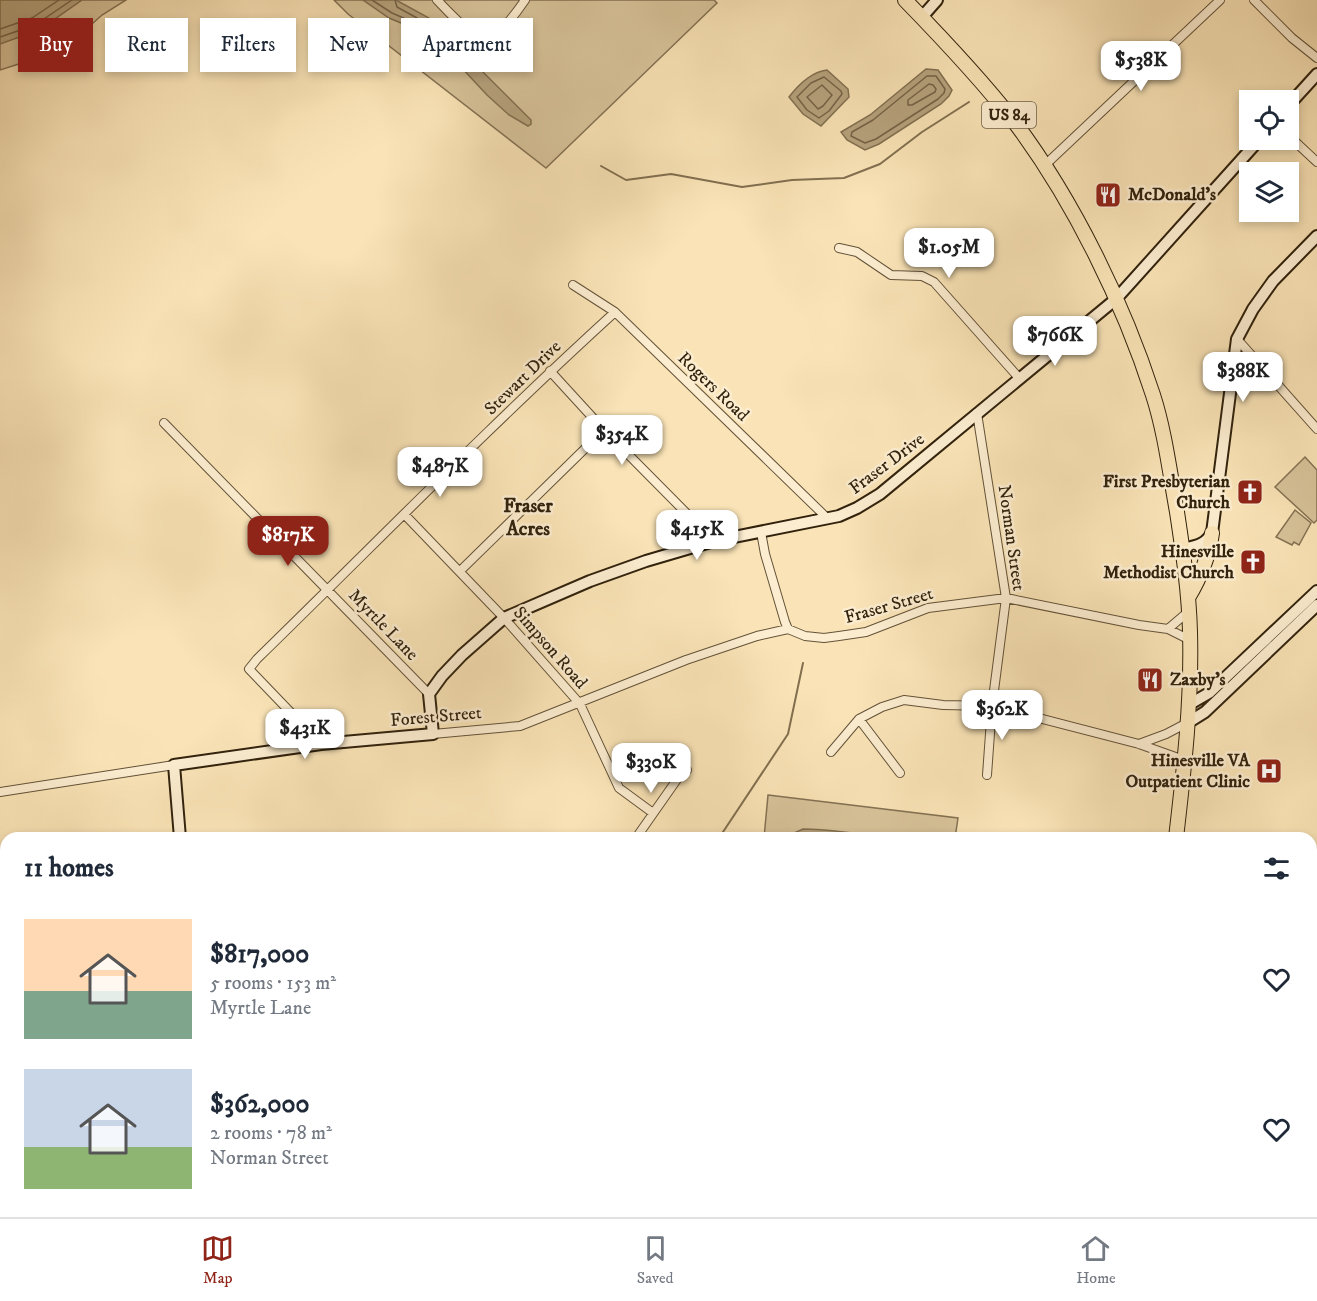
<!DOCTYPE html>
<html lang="en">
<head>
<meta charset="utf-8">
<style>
	:root { --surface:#fff; --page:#f6f6f7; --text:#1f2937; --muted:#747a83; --line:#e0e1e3; --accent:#8f2418 }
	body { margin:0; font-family:"IM FELL DW Pica",serif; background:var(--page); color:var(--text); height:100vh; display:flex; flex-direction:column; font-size:22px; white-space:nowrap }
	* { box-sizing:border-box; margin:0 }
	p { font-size:20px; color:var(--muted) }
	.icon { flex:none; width:33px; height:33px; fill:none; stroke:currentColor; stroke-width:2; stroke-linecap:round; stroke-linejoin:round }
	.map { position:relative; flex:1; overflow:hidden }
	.drawer { position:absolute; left:0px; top:832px; width:1317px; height:386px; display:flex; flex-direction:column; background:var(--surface); border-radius:18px 18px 0 0; box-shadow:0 3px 9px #0003 }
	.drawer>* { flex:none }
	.top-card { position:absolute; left:18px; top:18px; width:600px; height:54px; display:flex; gap:12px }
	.fabs { position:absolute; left:1239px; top:90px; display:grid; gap:12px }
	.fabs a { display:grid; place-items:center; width:60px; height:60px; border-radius:0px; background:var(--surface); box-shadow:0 3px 9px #0003; font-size:30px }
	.price { position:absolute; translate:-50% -51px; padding:0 14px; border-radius:12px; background:#fff; color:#222; font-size:20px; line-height:39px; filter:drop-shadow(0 2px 3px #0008) }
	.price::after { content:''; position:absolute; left:50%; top:36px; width:18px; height:14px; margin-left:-9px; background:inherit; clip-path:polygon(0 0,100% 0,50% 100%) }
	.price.on { background:var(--accent); color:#fff }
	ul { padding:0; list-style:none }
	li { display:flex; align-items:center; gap:18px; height:150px; padding:0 24px }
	li span { display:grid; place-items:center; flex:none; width:168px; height:120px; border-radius:0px; color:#555 }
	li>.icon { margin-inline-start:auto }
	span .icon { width:72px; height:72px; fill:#fffc; stroke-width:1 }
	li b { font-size:26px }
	h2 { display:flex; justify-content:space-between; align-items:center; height:72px; padding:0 24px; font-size:26px }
	.pill { padding:0 21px; border-radius:0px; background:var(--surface); box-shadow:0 3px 9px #0003; font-size:21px; line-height:54px }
	.pill.on { background:var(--accent); color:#fff }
	.menu { display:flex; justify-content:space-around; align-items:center; height:84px; border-top:2px solid var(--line); background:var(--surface); font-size:16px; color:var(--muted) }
	.menu a { display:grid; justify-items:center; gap:3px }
	.menu .on { color:var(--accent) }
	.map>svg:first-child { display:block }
	.green { fill:#d8c39a; stroke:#847254; stroke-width:1.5 }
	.water { fill:#b6a27d; stroke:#816f50; stroke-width:1.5 }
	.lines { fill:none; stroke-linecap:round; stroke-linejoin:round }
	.shore { stroke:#746245; stroke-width:1.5 }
	.stream { stroke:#816f50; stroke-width:2 }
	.street-casing { stroke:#635238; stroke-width:10 }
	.secondary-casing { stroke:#31220d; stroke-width:14 }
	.highway-casing { stroke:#31220d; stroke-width:16 }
	.street { stroke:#fcedd0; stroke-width:8 }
	.secondary { stroke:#fcedd0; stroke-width:10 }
	.highway { stroke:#fae4b7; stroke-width:14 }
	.labels { text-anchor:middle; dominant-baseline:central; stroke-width:5; stroke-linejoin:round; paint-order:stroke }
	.shield { fill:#fcedd0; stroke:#6e5f48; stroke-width:1.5 }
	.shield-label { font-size:16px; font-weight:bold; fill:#31220d }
	.poi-label { font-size:18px; font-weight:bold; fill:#31220d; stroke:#fcedd0; text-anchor:end }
	.street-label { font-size:18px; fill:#31220d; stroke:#fcedd0 }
	.neighbourhood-label { font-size:20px; font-weight:bold; fill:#31220d; stroke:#fcedd0 }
</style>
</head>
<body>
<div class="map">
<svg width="1317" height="1217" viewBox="0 0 1317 1217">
	<rect width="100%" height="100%" fill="#fae4b7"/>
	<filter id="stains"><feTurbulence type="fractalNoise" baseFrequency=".00333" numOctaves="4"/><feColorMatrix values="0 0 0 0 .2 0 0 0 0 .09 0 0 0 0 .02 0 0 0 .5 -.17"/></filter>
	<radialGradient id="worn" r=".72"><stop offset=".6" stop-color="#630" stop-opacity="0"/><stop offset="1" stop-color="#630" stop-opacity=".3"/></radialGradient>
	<path class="green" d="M0,0h126l-24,15 -20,18 -25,14 -29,14 -28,9z
		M334,0h380l3,3 -171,165 -198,-154z
		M1305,457l12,13v50l-3,3 -39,-36z
		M1295,510l16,13 -12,22 -5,-3 -2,3 -16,-8z
		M768,795l190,23 -3,20h-191z
		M732,1212h387v5h-388z"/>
	<path class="water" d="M0,0h82l-43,30 -39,14z
		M363,0h33l33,18 102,102v4l-3,2 -19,-11 -22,-20 -55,-59 -43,-18z
		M926,69l12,1 14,20 -3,6 -8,8 -62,40 -14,6 -18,-10 -6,-8 29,-17z
		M827,70l21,19 1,8 -28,29 -18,-12 -14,-17c10,-13 22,-25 38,-27z
		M803,829c20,0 38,3 57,5 13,1 22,0 33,4h-110z"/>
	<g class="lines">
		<path class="shore" d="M372,0l20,13 23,10 3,-1 -1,-4 -20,-11 -2,-7
			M0,29l32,-11 27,-18
			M0,37l35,-12 37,-25
			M927,76h9l9,13 -1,4 -6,6 -62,40 -11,4 -14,-7 1,-4 21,-12z
			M824,77l17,14 1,3 -13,17 -10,7 -12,-8 -10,-13 14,-14z
			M929,84l4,1 3,4 -1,3 -23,13h-4v-5z
			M822,85l10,10 -9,11 -5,3 -11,-12z"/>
		<path class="stream" d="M601,166l25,14 45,-6 71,13 50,-7 52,-2 36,-14 42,-32 47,-30
			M719,838l69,-104 15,-71
			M460,1217l3,-5"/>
		<defs>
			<path id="street" d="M437,0c9,9 36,39 48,40 11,1 34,-31 40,-40
				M1254,0l38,38 25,20
				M1288,135l29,27
				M1044,166l176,-166
				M839,248l18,4 34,23 31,1 12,6 85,96
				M573,285l42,27 212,206
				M1237,339l80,90
				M550,371l54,59 110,111
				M977,413l29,185 -14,108 -5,69
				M164,423l265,271
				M404,514l100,104 76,86 39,84 34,25
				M761,532l4,22 20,68 3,7 17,7 19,2 15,-2 27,-4 62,-24 78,-10 133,27 29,4 22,11
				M460,571l144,-141
				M1168,629l21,-18
				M859,719l41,54
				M433,734l87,-8 166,-66 71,-24 31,-7
				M321,744l-72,-75 8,-10c119,-116 235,-235 358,-347
				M1139,744l27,-10 23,-12
				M831,752l28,-33 23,-12 22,-7 39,5 49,1 147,38 45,16
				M0,792l174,-27
				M464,838h12
				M636,838l42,-60 9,-8
				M0,1000h6
				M1311,1011l6,6
				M0,1161l6,-1
				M1313,1189l4,-15
				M687,1212l1,5
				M1278,1214v3
				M477,1217l3,-5"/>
			<path id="secondary" d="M922,17l15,-17
				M1288,106l29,-32
				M1183,549c13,-3 22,-4 29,-16l25,-194 16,-30 20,-28 44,-45
				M1190,704l19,-11 108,-102
				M1189,722l16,-10 112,-107
				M180,838l-6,-73 147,-21 112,-10 -4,-40 13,-18 20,-21 42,-37 86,-37 56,-20 68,-20 125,-25 18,-8 23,-14 236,-195 143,-159
				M511,1212l9,5"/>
			<path id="highway" d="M905,0c39,40 77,80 111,124 58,78 107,178 137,271 12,37 17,79 24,117 6,40 12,80 13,120 2,69 -6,137 -14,206
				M1188,598c12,-20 21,-41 24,-65
				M1133,1217l1,-5"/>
		</defs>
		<use href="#street" class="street-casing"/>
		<use href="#secondary" class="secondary-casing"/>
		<use href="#highway" class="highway-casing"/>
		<use href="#street" class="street"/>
		<use href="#secondary" class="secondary"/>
		<use href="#highway" class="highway"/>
	</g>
	<defs>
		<symbol id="restaurant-square" viewBox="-11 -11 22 22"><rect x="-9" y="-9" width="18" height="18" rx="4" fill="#8f2418" stroke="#fcedd0"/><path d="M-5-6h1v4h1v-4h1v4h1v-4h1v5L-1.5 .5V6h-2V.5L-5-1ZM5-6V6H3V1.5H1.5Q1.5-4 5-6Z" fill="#fff"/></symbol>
		<symbol id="church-square" viewBox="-11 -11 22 22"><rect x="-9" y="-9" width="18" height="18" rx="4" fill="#8f2418" stroke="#fcedd0"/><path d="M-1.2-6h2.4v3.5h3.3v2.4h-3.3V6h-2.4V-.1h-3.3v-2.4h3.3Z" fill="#fff"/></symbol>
		<symbol id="hospital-square" viewBox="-11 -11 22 22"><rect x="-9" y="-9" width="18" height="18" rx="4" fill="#8f2418" stroke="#fcedd0"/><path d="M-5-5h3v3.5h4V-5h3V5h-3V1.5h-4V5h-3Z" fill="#fff"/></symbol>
	</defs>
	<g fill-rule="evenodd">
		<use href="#restaurant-square" x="1093" y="180" width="30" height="30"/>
		<use href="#church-square" x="1235" y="477" width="30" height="30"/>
		<use href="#church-square" x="1238" y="547" width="30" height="30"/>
		<use href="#restaurant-square" x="1135" y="665" width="30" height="30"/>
		<use href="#hospital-square" x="1254" y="756" width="30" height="30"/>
	</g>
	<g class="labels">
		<rect class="shield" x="982" y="102" width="54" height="26" rx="4.5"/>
		<g class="shield-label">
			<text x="1009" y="115">US 84</text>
		</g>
		<g class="poi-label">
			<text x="1128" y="195" text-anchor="start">McDonald's</text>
			<text x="1230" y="482">First Presbyterian<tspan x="1230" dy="21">Church</tspan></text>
			<text x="1234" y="552">Hinesville<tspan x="1234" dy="21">Methodist Church</tspan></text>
			<text x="1170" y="680" text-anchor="start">Zaxby's</text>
			<text x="1250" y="761">Hinesville VA<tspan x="1250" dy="21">Outpatient Clinic</tspan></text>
		</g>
		<g class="street-label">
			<text transform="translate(523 378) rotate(-44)">Stewart Drive</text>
			<text transform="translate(713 387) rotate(44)">Rogers Road</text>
			<text transform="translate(887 464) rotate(-37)">Fraser Drive</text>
			<text transform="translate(1011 538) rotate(82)">Norman Street</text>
			<text transform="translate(889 606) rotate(-16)">Fraser Street</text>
			<text transform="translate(383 625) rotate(46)">Myrtle Lane</text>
			<text transform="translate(550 648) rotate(49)">Simpson Road</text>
			<text transform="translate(436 717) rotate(-5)">Forest Street</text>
		</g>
		<g class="neighbourhood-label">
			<text x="528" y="506">Fraser<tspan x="528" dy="23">Acres</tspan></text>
		</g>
	</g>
	<rect width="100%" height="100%" filter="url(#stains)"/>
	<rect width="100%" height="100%" fill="url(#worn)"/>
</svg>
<div class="fabs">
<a><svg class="icon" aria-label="locate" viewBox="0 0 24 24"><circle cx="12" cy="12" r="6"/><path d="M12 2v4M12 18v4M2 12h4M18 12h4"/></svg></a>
<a><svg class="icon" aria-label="layers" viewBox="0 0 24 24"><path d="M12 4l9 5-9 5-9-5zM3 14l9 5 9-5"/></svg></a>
</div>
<b class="price" style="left:1141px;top:92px">$538K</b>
<b class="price" style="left:949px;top:279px">$1.05M</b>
<b class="price" style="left:1055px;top:367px">$766K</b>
<b class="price" style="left:1243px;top:403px">$388K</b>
<b class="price" style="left:622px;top:466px">$354K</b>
<b class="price" style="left:440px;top:498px">$487K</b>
<b class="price" style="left:697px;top:561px">$415K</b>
<b class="price on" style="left:288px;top:567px">$817K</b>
<b class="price" style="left:1002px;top:741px">$362K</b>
<b class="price" style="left:305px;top:760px">$431K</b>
<b class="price" style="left:651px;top:794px">$330K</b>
<div class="top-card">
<a class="pill on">Buy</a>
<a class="pill">Rent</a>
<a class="pill">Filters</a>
<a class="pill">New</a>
<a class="pill">Apartment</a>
</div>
<section class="drawer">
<h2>11 homes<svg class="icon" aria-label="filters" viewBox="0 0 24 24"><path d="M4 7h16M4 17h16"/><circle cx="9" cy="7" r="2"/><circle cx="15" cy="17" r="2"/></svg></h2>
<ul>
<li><span style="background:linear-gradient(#ffd9b3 60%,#7fa58c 0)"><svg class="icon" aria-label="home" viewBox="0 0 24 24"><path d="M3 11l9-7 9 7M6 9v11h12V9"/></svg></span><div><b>$817,000</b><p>5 rooms · 153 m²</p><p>Myrtle Lane</p></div><svg class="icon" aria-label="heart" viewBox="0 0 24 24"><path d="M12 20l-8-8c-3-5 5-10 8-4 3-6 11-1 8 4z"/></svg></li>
<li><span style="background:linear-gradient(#c9d6e8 65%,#8fb573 0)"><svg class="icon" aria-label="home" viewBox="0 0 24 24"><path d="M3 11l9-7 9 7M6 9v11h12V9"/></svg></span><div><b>$362,000</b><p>2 rooms · 78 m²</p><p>Norman Street</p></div><svg class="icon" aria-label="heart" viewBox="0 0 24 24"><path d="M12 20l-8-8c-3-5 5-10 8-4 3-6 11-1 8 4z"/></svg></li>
</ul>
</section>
</div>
<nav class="menu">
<a class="on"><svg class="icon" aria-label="map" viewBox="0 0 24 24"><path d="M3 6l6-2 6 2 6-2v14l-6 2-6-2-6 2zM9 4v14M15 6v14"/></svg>Map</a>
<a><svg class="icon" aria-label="saved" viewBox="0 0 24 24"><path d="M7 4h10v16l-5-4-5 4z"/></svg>Saved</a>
<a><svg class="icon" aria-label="home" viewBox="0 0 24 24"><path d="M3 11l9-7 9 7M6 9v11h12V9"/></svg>Home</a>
</nav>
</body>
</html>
